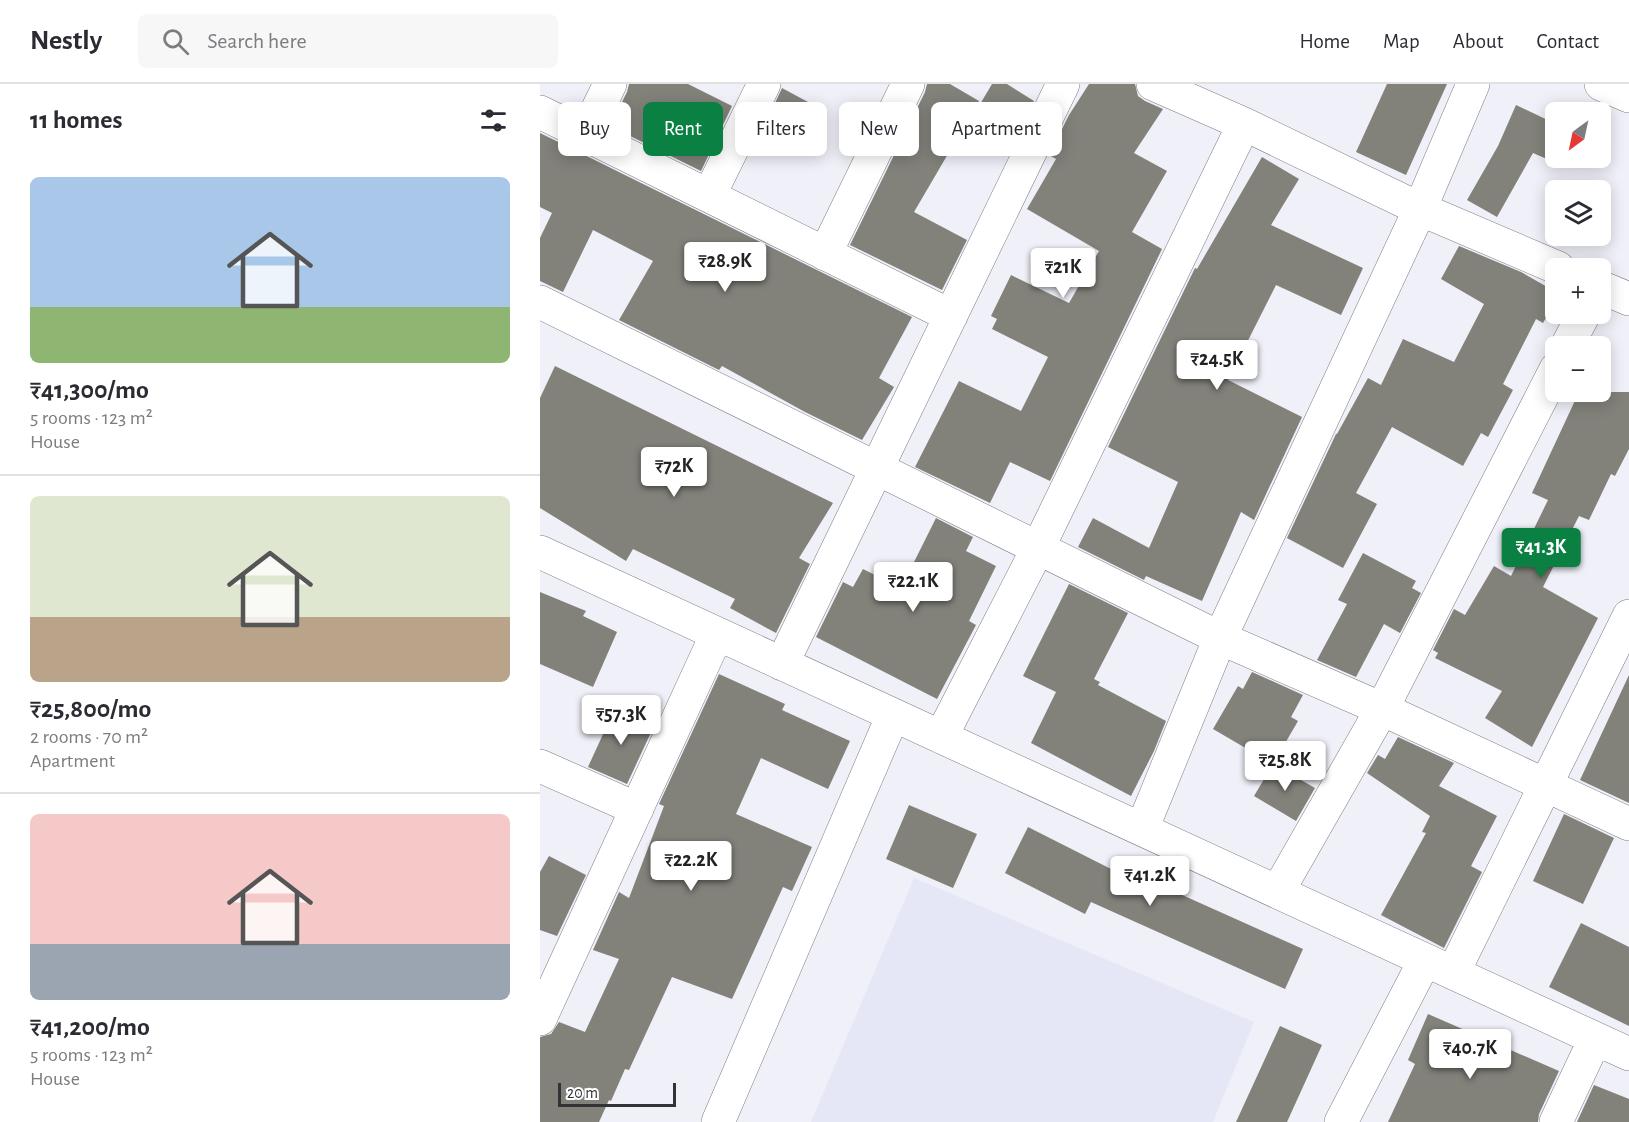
<!DOCTYPE html>
<html lang="en">
<head>
<meta charset="utf-8">
<style>
	:root { --surface:#fff; --page:#f7f7f7; --text:#2b2b33; --muted:#7c7c81; --line:#e1e1e2; --accent:#0b8043 }
	body { margin:0; font-family:"Alegreya Sans",sans-serif; background:var(--page); color:var(--text); height:100vh; display:flex; flex-direction:column; font-size:22px; white-space:nowrap }
	* { box-sizing:border-box; margin:0 }
	p { font-size:20px; color:var(--muted) }
	.icon { flex:none; width:33px; height:33px; fill:none; stroke:currentColor; stroke-width:2; stroke-linecap:round; stroke-linejoin:round }
	.map { position:relative; flex:1; overflow:hidden }
	.details { display:flex; flex-direction:column; background:var(--surface); width:540px }
	.details>* { flex:none }
	.guide { position:absolute; left:18px; top:18px; width:570px; height:54px; display:flex; gap:12px }
	.needle { width:39px; rotate:213deg }
	.fabs { position:absolute; left:1005px; top:18px; display:grid; gap:12px }
	.fabs a { display:grid; place-items:center; width:66px; height:66px; border-radius:9px; background:var(--surface); box-shadow:0 3px 15px #0003; font-size:30px }
	.scale { position:absolute; left:18px; bottom:15px; width:118px; box-sizing:border-box; padding-left:6px; border:3px solid #323336; border-top:0; font-size:16px; line-height:21px; white-space:nowrap; color:#323336; -webkit-text-stroke:4px #fff; paint-order:stroke }
	.price { position:absolute; translate:-50% -51px; padding:0 14px; border-radius:6px; background:#fff; color:#222; font-size:20px; line-height:39px; filter:drop-shadow(0 2px 3px #0008) }
	.price::after { content:''; position:absolute; left:50%; top:36px; width:18px; height:14px; margin-left:-9px; background:inherit; clip-path:polygon(0 0,100% 0,50% 100%) }
	.price.selected { background:var(--accent); color:#fff }
	ul { padding:0; list-style:none }
	li { display:grid; align-content:center; gap:12px; height:318px; padding:0 30px }
	li+li { border-top:2px solid var(--line) }
	li span { display:grid; place-items:center; height:186px; border-radius:9px; color:#555 }
	li>.icon { margin-inline-start:auto }
	span .icon { width:108px; height:108px; fill:#fffc; stroke-width:1 }
	li b { font-size:26px }
	h2 { display:flex; justify-content:space-between; align-items:center; height:72px; padding:0 30px; font-size:26px }
	.pill { padding:0 21px; border-radius:9px; background:var(--surface); box-shadow:0 3px 15px #0003; font-size:21px; line-height:54px }
	.pill.selected { background:var(--accent); color:#fff }
	header { display:flex; align-items:center; gap:36px; box-sizing:border-box; height:84px; padding:0 30px; background:var(--surface); border-bottom:2px solid var(--line) }
	header strong { font-size:28px }
	nav { display:flex; gap:33px; margin-inline-start:auto; font-size:21px }
	.search { width:420px; height:54px; background:var(--page); display:flex; align-items:center; gap:15px; box-sizing:border-box; padding:0 21px; border-radius:9px; color:var(--muted); font-size:22px }
	main { display:flex; flex:1; min-height:0 }
	.map>svg:first-child { display:block }
	.built { fill:#e5e7f7 }
	.building { fill:#82817a }
	.lines { fill:none; stroke-linecap:round; stroke-linejoin:round }
	.minor-casing { stroke:#7d7e86; stroke-width:34 }
	.minor { stroke:#fff; stroke-width:33 }
</style>
</head>
<body>
<header>
<strong>Nestly</strong>
<div class="search"><svg class="icon" aria-label="search" viewBox="0 0 24 24"><circle cx="10" cy="10" r="6"/><path d="M15 15l6 6"/></svg>Search here</div>
<nav><a>Home</a><a>Map</a><a>About</a><a>Contact</a></nav>
</header>
<main>
<section class="details">
<h2>11 homes<svg class="icon" aria-label="filters" viewBox="0 0 24 24"><path d="M4 7h16M4 17h16"/><circle cx="9" cy="7" r="2"/><circle cx="15" cy="17" r="2"/></svg></h2>
<ul>
<li><span style="background:linear-gradient(#a9c7e8 70%,#8fb573 0)"><svg class="icon" aria-label="home" viewBox="0 0 24 24"><path d="M3 11l9-7 9 7M6 9v11h12V9"/></svg></span><div><b>₹41,300/mo</b><p>5 rooms · 123 m²</p><p>House</p></div></li>
<li><span style="background:linear-gradient(#dfe7d0 65%,#b9a48a 0)"><svg class="icon" aria-label="home" viewBox="0 0 24 24"><path d="M3 11l9-7 9 7M6 9v11h12V9"/></svg></span><div><b>₹25,800/mo</b><p>2 rooms · 70 m²</p><p>Apartment</p></div></li>
<li><span style="background:linear-gradient(#f6c9c9 70%,#9aa5b1 0)"><svg class="icon" aria-label="home" viewBox="0 0 24 24"><path d="M3 11l9-7 9 7M6 9v11h12V9"/></svg></span><div><b>₹41,200/mo</b><p>5 rooms · 123 m²</p><p>House</p></div></li>
</ul>
</section>
<div class="map">
<svg width="1089" height="1038" viewBox="0 0 1089 1038">
	<rect width="100%" height="100%" fill="#eff0f8"/>
	<path class="built" d="M374,794l340,144 -41,100h-402z"/>
	<path class="building" d="M89,0h59l44,22 -31,65 -91,-45 17,-34z
		M387,0h23l29,17 -65,111 53,28 -25,50 -92,-45 75,-153z
		M452,0h15l27,17 -17,35 -41,-25z
		M549,0h46l3,12 7,5 18,8 -29,44 33,18 -35,61 30,17 -112,232 -40,-19 -20,41 -75,-36 44,-86 62,30 27,-54 -56,-28 5,-10 -6,-3 20,-41 58,28 30,-52 -72,-42 29,-50 -7,-4 20,-40z
		M847,0h60l-41,91 -50,-23z
		M242,4l39,21 -16,30 -37,-21z
		M976,21l40,19v39l-23,-10 -36,64 -30,-17 31,-54z
		M0,49l372,184 -33,61 15,9 -32,53 -57,-28 -83,-46 -3,4 -100,-50 34,-59 -60,-31 -30,62 -23,-11v-43l12,-25 -12,-6z
		M722,73l37,22 -28,46 92,43 -22,47 -65,-30 -48,95 74,37 -48,103 -13,-8 -39,89 -56,-25 -2,4 -66,-33 15,-29 56,30 29,-66 -70,-35 87,-179 2,1z
		M919,162l62,26 35,20v9l-13,22 -7,-4 -33,65 10,6 -25,47 -7,-4 -18,33 -71,-39 -36,66 21,11 -34,64 -56,-30 49,-104h1l31,-56 13,7 22,-46 51,23 30,-58 -43,-25z
		M15,282l278,137 -34,55 11,6 -34,69 -46,-25 5,-9 -102,-50 -7,12 -86,-53v-110z
		M1039,308h50v57l-14,27 -4,-2 -22,46 -10,-4 -36,71 55,31 -66,129 -47,-29 17,-27 -67,-33 3,-5 -5,-3 21,-41 11,6 29,-49 17,10 37,-76 -16,-7z
		M396,434l37,19 -7,14 30,15 -27,55 7,4 -39,74 -121,-62 27,-55 10,5 10,-18 38,19z
		M823,469l53,28 -4,7 9,5 -21,40 -16,-9 -28,53 -39,-17 30,-56 -9,-4z
		M529,500l59,29 -34,66 6,3 -2,3 68,36 -12,30 -23,45 -100,-53 25,-51 -33,-16z
		M0,508l46,19 -3,5 34,16 -24,55 -53,-23z
		M712,588l51,23 -12,22 7,4 -25,43 -60,-35 25,-43 5,3z
		M179,590l66,30 -3,6 68,31 -22,48 -67,-31 -25,56 76,33 -20,44 -9,-4 -51,112 -60,-22 -43,93 -4,-1 -14,32 -2,-1 -10,22h-59v-85l11,-3 8,-12 26,10 34,-73 -26,-9 26,-58 10,6 35,-92 -5,-2z
		M1089,591v128l-49,-23z
		M75,624l39,18 -27,58 -39,-17z
		M858,653l56,26 -15,23 58,30 -26,50 11,6 -38,76 -63,-33 45,-82 -4,-1 8,-16 -63,-43 11,-18 7,4z
		M733,680l42,24 -19,33 -42,-25z
		M369,721l68,29 -24,54 -67,-29z
		M1024,730l50,24 -31,66 -50,-23z
		M488,743l83,42 2,-5 190,85 -18,40 -194,-87 -6,12 -80,-41z
		M9,772l37,19 -29,61 -17,-6v-58z
		M1041,839l48,24v79l-80,-39z
		M888,930l131,57 -20,43 -1,8h-150l27,-58 -7,-4z
		M740,942l42,19 -35,77h-51z
		M1054,1001l35,14v23h-52z"/>
	<g class="lines">
		<defs>
			<path id="minor" d="M613,0l91,40 176,85 138,59
				M933,0l-53,125 -200,429 162,71 247,115
				M1061,0l28,12
				M0,28l411,204
				M45,51l25,-51
				M169,112l55,-112
				M285,170l83,-170
				M1060,203l29,12
				M0,218l680,336 -78,191
				M1027,262l17,-32
				M0,468l1089,502
				M242,580l281,-580
				M401,653l97,-189 206,-424
				M0,682l97,43
				M738,807l104,-182 174,-340
				M913,889l176,-357
				M0,935l177,-385
				M178,1038l175,-407
				M801,1038l84,-162
				M1016,1038l39,-83"/>
		</defs>
		<use href="#minor" class="minor-casing"/>
		<use href="#minor" class="minor"/>
	</g>
</svg>
<div class="fabs">
<a><svg class="needle" viewBox="-14 -14 28 28"><path d="M0-13l5 13h-10z" fill="#e53935"/><path d="M0 13l5-13h-10z" fill="#7c7c81"/></svg></a>
<a><svg class="icon" aria-label="layers" viewBox="0 0 24 24"><path d="M12 4l9 5-9 5-9-5zM3 14l9 5 9-5"/></svg></a>
<a>+</a>
<a>−</a>
</div>
<div class="scale">20 m</div>
<b class="price" style="left:185px;top:209px">₹28.9K</b>
<b class="price" style="left:523px;top:215px">₹21K</b>
<b class="price" style="left:677px;top:307px">₹24.5K</b>
<b class="price" style="left:134px;top:414px">₹72K</b>
<b class="price selected" style="left:1001px;top:495px">₹41.3K</b>
<b class="price" style="left:373px;top:529px">₹22.1K</b>
<b class="price" style="left:81px;top:662px">₹57.3K</b>
<b class="price" style="left:745px;top:708px">₹25.8K</b>
<b class="price" style="left:151px;top:808px">₹22.2K</b>
<b class="price" style="left:610px;top:823px">₹41.2K</b>
<b class="price" style="left:930px;top:996px">₹40.7K</b>
<div class="guide">
<a class="pill">Buy</a>
<a class="pill selected">Rent</a>
<a class="pill">Filters</a>
<a class="pill">New</a>
<a class="pill">Apartment</a>
</div>
</div>
</main>
</body>
</html>
